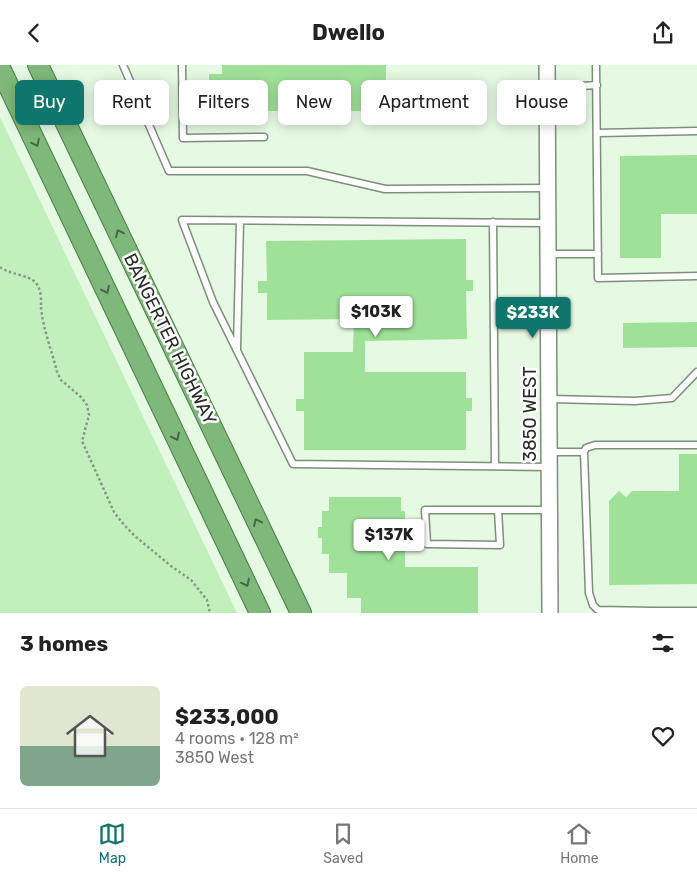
<!DOCTYPE html>
<html lang="en">
<head>
<meta charset="utf-8">
<style>
	:root { --surface:#fff; --page:#f6f6f6; --text:#222; --muted:#767676; --line:#e0e0e0; --accent:#0f766e }
	body { margin:0; font-family:Rubik,sans-serif; background:var(--page); color:var(--text); height:100vh; display:flex; flex-direction:column; font-size:19px; white-space:nowrap }
	* { box-sizing:border-box; margin:0 }
	p { font-size:16px; color:var(--muted) }
	.icon { flex:none; width:28px; height:28px; fill:none; stroke:currentColor; stroke-width:2; stroke-linecap:round; stroke-linejoin:round }
	.map { position:relative; height:548px; overflow:hidden }
	.sheet { display:flex; flex-direction:column; background:var(--surface); flex:1 }
	.sheet>* { flex:none }
	.guide { position:absolute; left:15px; top:15px; width:668px; height:45px; display:flex; gap:10px }
	.price { position:absolute; translate:-50% -42px; padding:0 11px; border-radius:5px; background:#fff; color:#222; font-size:16px; line-height:32px; filter:drop-shadow(0 1px 2px #0008) }
	.price::after { content:''; position:absolute; left:50%; top:30px; width:15px; height:11px; margin-left:-8px; background:inherit; clip-path:polygon(0 0,100% 0,50% 100%) }
	.price.selected { background:var(--accent); color:#fff }
	ul { padding:0; list-style:none }
	li { display:flex; align-items:center; gap:15px; height:125px; padding:0 20px }
	li span { display:grid; place-items:center; flex:none; width:140px; height:100px; border-radius:8px; color:#555 }
	li>.icon { margin-inline-start:auto }
	span .icon { width:60px; height:60px; fill:#fffc; stroke-width:1 }
	li b { font-size:21px }
	h2 { display:flex; justify-content:space-between; align-items:center; height:60px; padding:0 20px; font-size:21px }
	.pill { padding:0 18px; border-radius:8px; background:var(--surface); box-shadow:0 2px 12px #0003; font-size:18px; line-height:45px }
	.pill.selected { background:var(--accent); color:#fff }
	header { display:flex; justify-content:space-between; align-items:center; height:65px; padding:0 20px; background:var(--surface); font-size:22px; font-weight:700 }
	.dock { display:flex; justify-content:space-around; align-items:center; height:70px; border-top:1px solid var(--line); background:var(--surface); font-size:14px; color:var(--muted) }
	.dock a { display:grid; justify-items:center; gap:2px }
	.dock .selected { color:var(--accent) }
	.map>svg:first-child { display:block }
	.green { fill:#c2f0bd }
	.building { fill:#a0e19a }
	.lines { fill:none; stroke-linecap:round; stroke-linejoin:round }
	.service-casing { stroke:#7d8f7b; stroke-width:9 }
	.tertiary-casing { stroke:#7d8f7b; stroke-width:18 }
	.trunk-casing { stroke:#4a7c46; stroke-width:22 }
	.path { stroke:#889687; stroke-width:2.5; stroke-dasharray:2.5 2.5; stroke-linecap:butt }
	.service { stroke:#fff; stroke-width:6 }
	.tertiary { stroke:#fff; stroke-width:15 }
	.trunk { stroke:#7eb87a; stroke-width:20 }
	.oneway { stroke:#496547 }
	.labels { text-anchor:middle; dominant-baseline:central; stroke-width:5; stroke-linejoin:round; paint-order:stroke }
	.street-label { font-size:18px; fill:#262d25; stroke:#fff }
</style>
</head>
<body>
<header><svg class="icon" aria-label="back" viewBox="0 0 24 24"><path d="M15 5l-7 7 7 7"/></svg>Dwello<svg class="icon" aria-label="share" viewBox="0 0 24 24"><path d="M12 15V3M7 8l5-5 5 5M5 13v7h14v-7"/></svg></header>
<div class="map">
<svg width="697" height="548" viewBox="0 0 697 548">
	<rect width="100%" height="100%" fill="#e5f9e3"/>
	<path class="green" d="M0,52l237,496h-237z"/>
	<path class="building" d="M222,0h164v46h-177v-37h13z
		M697,90v59h-36v44h-41v-102z
		M466,174v41h7v11h-7l1,48 -102,2v31h101v26h6v13h-6v39h-162v-39h-8v-12h8v-47h49l1,-33 -87,1v-27h-9v-12h9l-1,-40z
		M697,257v25l-74,1v-25z
		M679,389h18v130l-88,1v-84l10,-10 7,6 6,-6h47z
		M329,432h72v14h4v16h7v11h-7v29h73v46h-117v-15h-14v-25h-18v-19h-7v-16h-4v-11h4v-16h7z"/>
	<g class="lines">
		<defs>
			<path id="service" d="M123,0l46,106h138l78,18 162,-1
				M182,0l1,73 81,-1
				M596,0l2,213 99,-2
				M548,23l49,-3
				M597,68l100,-2
				M493,157l2,244
				M548,158l-366,-3 31,82 80,162 256,3
				M549,189h49
				M237,284l3,-128
				M550,334l85,2 37,-3 25,-26
				M550,387h34
				M498,445l2,35 -73,-1 -2,-34h124
				M652,546h45
				M652,548v-2l-54,-1 -5,-5 -4,-12 -5,-141 2,-4 9,-3h102"/>
			<path id="tertiary" d="M547,0l3,548"/>
			<path id="trunk" d="M38,0l263,548
				M0,3l260,545"/>
		</defs>
		<use href="#service" class="service-casing"/>
		<use href="#tertiary" class="tertiary-casing"/>
		<use href="#trunk" class="trunk-casing"/>
		<path class="path" d="M0,202c9,7 28,8 35,15 7,7 6,18 6,26 2,21 11,43 16,64l4,8 20,17 6,8 2,10 -7,26 32,71 10,13 12,12 35,29 20,14 16,20 3,13"/>
		<use href="#service" class="service"/>
		<use href="#tertiary" class="tertiary"/>
		<use href="#trunk" class="trunk"/>
	</g>
	<defs><path id="oneway-chevron" d="M-2-3.5L2.5 0L-2 3.5" fill="none" stroke-width="1.6" stroke-linecap="round" stroke-linejoin="round" transform="scale(1.25)"/></defs>
	<g class="oneway">
		<use href="#oneway-chevron" transform="translate(36 78) rotate(64)"/>
		<use href="#oneway-chevron" transform="translate(119 168) rotate(-116)"/>
		<use href="#oneway-chevron" transform="translate(106 225) rotate(65)"/>
		<use href="#oneway-chevron" transform="translate(176 372) rotate(64)"/>
		<use href="#oneway-chevron" transform="translate(257 457) rotate(-115)"/>
		<use href="#oneway-chevron" transform="translate(246 518) rotate(64)"/>
	</g>
	<g class="labels">
		<g class="street-label">
			<text transform="translate(170 274) rotate(64)">BANGERTER HIGHWAY</text>
			<text transform="translate(530 349) rotate(-90)">3850 WEST</text>
		</g>
	</g>
</svg>
<b class="price" style="left:376px;top:273px">$103K</b>
<b class="price selected" style="left:533px;top:274px">$233K</b>
<b class="price" style="left:389px;top:496px">$137K</b>
<div class="guide">
<a class="pill selected">Buy</a>
<a class="pill">Rent</a>
<a class="pill">Filters</a>
<a class="pill">New</a>
<a class="pill">Apartment</a>
<a class="pill">House</a>
</div>
</div>
<section class="sheet">
<h2>3 homes<svg class="icon" aria-label="filters" viewBox="0 0 24 24"><path d="M4 7h16M4 17h16"/><circle cx="9" cy="7" r="2"/><circle cx="15" cy="17" r="2"/></svg></h2>
<ul>
<li><span style="background:linear-gradient(#dfe7d0 60%,#7fa58c 0)"><svg class="icon" aria-label="home" viewBox="0 0 24 24"><path d="M3 11l9-7 9 7M6 9v11h12V9"/></svg></span><div><b>$233,000</b><p>4 rooms · 128 m²</p><p>3850 West</p></div><svg class="icon" aria-label="heart" viewBox="0 0 24 24"><path d="M12 20l-8-8c-3-5 5-10 8-4 3-6 11-1 8 4z"/></svg></li>
</ul>
</section>
<nav class="dock">
<a class="selected"><svg class="icon" aria-label="map" viewBox="0 0 24 24"><path d="M3 6l6-2 6 2 6-2v14l-6 2-6-2-6 2zM9 4v14M15 6v14"/></svg>Map</a>
<a><svg class="icon" aria-label="saved" viewBox="0 0 24 24"><path d="M7 4h10v16l-5-4-5 4z"/></svg>Saved</a>
<a><svg class="icon" aria-label="home" viewBox="0 0 24 24"><path d="M3 11l9-7 9 7M6 9v11h12V9"/></svg>Home</a>
</nav>
</body>
</html>
